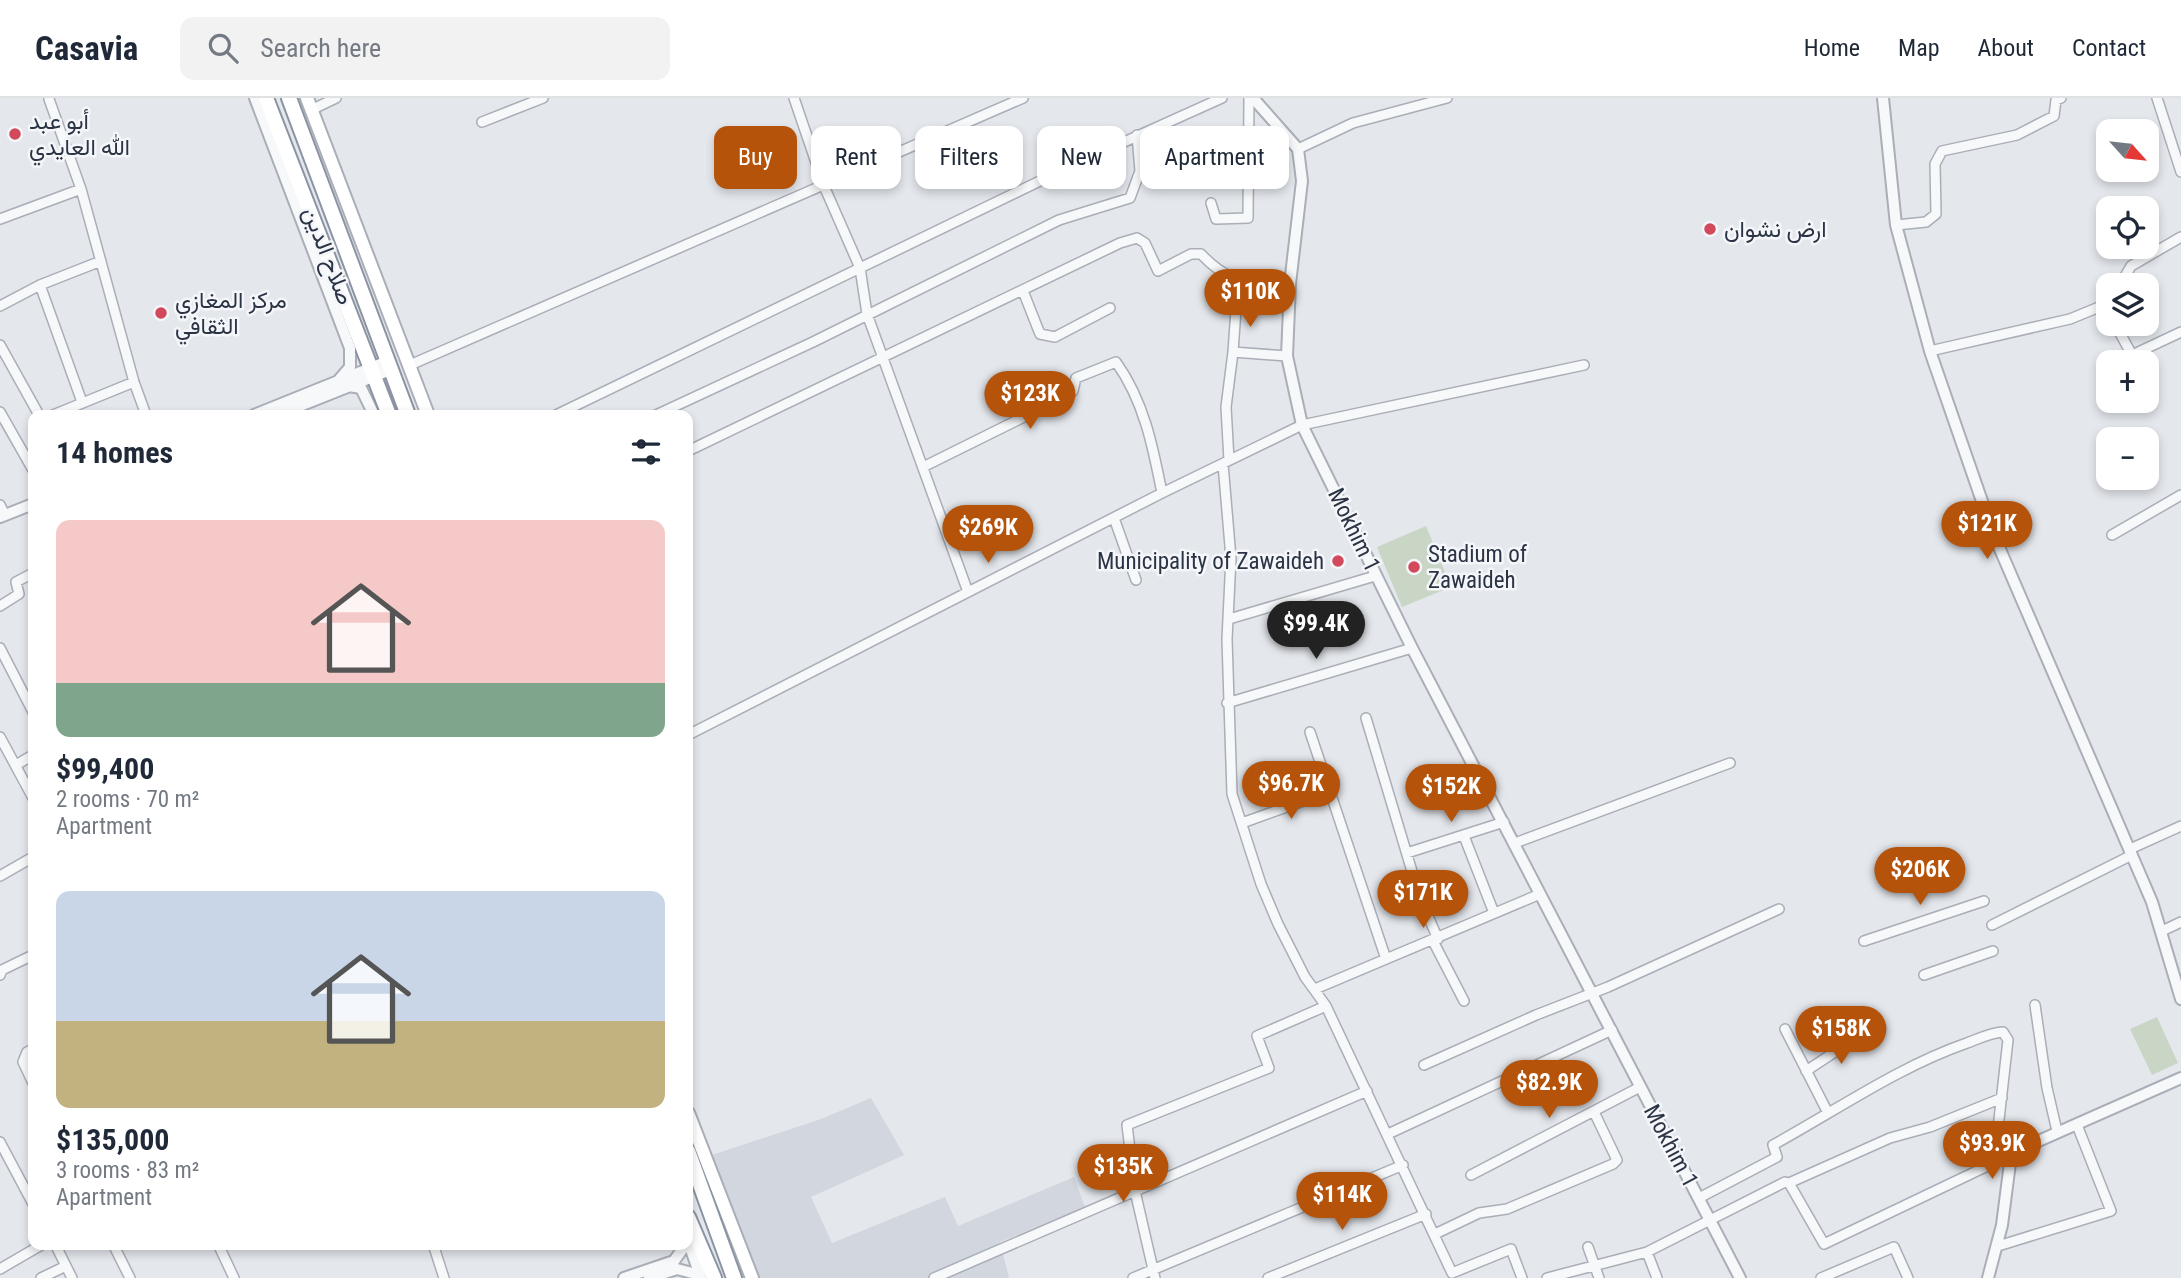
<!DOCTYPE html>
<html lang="en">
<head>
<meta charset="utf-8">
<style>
	:root { --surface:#fff; --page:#f2f2f3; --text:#1f2937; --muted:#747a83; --line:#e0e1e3; --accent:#b45309 }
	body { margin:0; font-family:"Roboto Condensed",Vazirmatn,sans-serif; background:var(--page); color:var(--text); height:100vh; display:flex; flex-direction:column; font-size:26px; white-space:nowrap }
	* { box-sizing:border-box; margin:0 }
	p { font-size:23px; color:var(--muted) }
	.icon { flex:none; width:38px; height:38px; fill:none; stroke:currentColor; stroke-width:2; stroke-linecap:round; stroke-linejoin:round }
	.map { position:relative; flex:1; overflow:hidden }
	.side { position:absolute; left:28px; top:312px; width:665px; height:840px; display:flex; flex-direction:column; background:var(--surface); border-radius:14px; box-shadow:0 4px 10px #0003 }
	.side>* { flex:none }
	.top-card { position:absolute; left:714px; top:28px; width:665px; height:63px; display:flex; gap:14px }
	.needle { width:46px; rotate:117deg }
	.buttons { position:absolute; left:2096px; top:21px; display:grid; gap:14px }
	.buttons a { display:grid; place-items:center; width:63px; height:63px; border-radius:14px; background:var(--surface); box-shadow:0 4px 10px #0003; font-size:35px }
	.price { position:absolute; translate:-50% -60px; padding:0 16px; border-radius:24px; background:var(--accent); color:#fff; font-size:23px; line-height:46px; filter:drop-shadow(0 2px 4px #0008) }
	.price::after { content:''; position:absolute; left:50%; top:42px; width:21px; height:16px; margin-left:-10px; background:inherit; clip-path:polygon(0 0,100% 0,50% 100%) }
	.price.current { background:#222; color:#fff }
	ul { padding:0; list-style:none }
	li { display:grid; align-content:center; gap:14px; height:371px; padding:0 28px }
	li span { display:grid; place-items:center; height:217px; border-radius:14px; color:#555 }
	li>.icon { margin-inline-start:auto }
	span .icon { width:126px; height:126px; fill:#fffc; stroke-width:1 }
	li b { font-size:30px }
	h2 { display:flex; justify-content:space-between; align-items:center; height:84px; padding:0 28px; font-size:30px }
	.chip { padding:0 24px; border-radius:14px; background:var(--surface); box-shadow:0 4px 10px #0003; font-size:24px; line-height:63px }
	.chip.current { background:var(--accent); color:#fff }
	header { display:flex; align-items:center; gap:42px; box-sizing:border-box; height:98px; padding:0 35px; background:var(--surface); border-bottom:2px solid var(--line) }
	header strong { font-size:33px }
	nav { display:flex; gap:38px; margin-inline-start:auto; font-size:24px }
	.search { width:490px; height:63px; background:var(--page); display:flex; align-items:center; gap:18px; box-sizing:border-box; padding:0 24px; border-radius:14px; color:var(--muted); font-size:26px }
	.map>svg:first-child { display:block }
	.built { fill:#d2d6de }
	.green { fill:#c9d6c5 }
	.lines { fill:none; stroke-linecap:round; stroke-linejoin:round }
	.minor-casing { stroke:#a9aeb7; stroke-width:12 }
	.tertiary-casing { stroke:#a9aeb7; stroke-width:14 }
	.secondary-casing { stroke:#a9aeb7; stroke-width:16 }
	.trunk-casing { stroke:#8b94a3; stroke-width:18 }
	.minor { stroke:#f7f8fa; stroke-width:9 }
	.tertiary { stroke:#f7f8fa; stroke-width:10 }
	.secondary { stroke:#fff; stroke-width:12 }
	.trunk { stroke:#fff; stroke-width:14 }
	.poi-dot { fill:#d1495b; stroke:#f4f6f9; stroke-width:2.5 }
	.labels { text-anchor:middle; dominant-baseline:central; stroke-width:5; stroke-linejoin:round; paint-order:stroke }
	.poi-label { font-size:23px; fill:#2b3445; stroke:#f4f6f9; text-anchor:start }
	.street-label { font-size:23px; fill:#2b3445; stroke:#f4f6f9 }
</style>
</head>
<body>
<header>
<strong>Casavia</strong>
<div class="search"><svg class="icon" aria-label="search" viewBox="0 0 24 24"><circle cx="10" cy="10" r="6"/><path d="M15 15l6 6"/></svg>Search here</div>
<nav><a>Home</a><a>Map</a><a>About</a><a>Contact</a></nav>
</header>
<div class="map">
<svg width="2181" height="1180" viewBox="0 0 2181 1180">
	<rect width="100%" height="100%" fill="#e4e7ec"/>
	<path class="built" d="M871,1000l33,57 -93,42 21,46 113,-46 13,29 116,-49 11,30 -85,35 9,36h-251l-46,-123 109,-36z"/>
	<path class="green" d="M1426,428l25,61 -49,20 -25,-60z
		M2157,919l21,46 -26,12 -22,-46z"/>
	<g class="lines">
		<defs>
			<path id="minor" d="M794,0l30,88 36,82 7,46 101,278
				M2157,0l24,74
				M49,1l32,90 53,193 12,33
				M311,12l25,-12
				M482,24l61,-24
				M1298,51l55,-26 94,-25
				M1211,105l5,16 32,-1 1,-120
				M0,121l81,-30
				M1896,127l30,-3 10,-8 -1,-50 7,-13 75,-16 37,-19 2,-16 5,-2
				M1238,183l-5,71 54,4
				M40,187l42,117
				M2120,187l11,-19 50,-29
				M1023,193l17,43 15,3 55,-29
				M0,208l40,-21 61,-24
				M2115,226l17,31 49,-23
				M0,247l39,70
				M1930,253l140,-32 39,-16
				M410,267l613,-267
				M0,314l33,58
				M53,317l81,-33
				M556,317l517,-250 149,-67
				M656,317l157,-73 246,-122 71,-22 10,-27 -3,-36
				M688,353l432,-208 17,-5 8,5 13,28 33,-17h10c31,33 47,26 89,30
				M1229,362l-3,-53 7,-55
				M1223,366l8,94 -4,81 5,155 29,90 17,40 27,53 21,29 126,267 59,-24 11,29
				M923,369l131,-65 19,-11 3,-13 40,-16c28,39 37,85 46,131
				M0,407l5,10
				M1114,420l22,62
				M2112,437l69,-40
				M0,508l19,-12 -3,-12 17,-9
				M1229,521l146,-43
				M0,550l33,64
				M1227,605l185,-55
				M1366,620l54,180 18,41
				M1310,634l76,227
				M688,637l474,-242 140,-68 282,-60
				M0,639l33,61
				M16,667l17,-10
				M1242,725l89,-32
				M1464,738l30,77
				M1515,745l215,-80
				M2130,751l51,-23
				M1407,755l97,-31
				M0,778l33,-19
				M1992,827l140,-70
				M2162,833l19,-9
				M1433,843l31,60
				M1864,843l120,-40
				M0,877l2,-5 31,-15
				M1924,877l69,-24
				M1315,891l225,-95
				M2035,907l12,83 10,43
				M1785,931l43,84
				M33,951l-6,3 -4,10 10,21
				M1424,967l112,-50 72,-28 171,-78
				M1806,973l53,-35
				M1388,1036l224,-104
				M0,1044l33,62
				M1471,1077l169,-88
				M1789,1085l35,61 176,-84
				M1699,1100l78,-41 -4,-12c64,-35 125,-78 194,-102 13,-5 23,-10 36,-11l5,8 -12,106 4,14 10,3
				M1435,1136l44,-21 28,-4 106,-45 4,-4 -22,-46
				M55,1146l17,34
				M113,1146l17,34
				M218,1146l16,34
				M433,1146l11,34
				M1998,1148l113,-35 -34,-86
				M1588,1149l11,31
				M1647,1154l10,26
				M0,1171l43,-25
				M41,1180l25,-12
				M934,1180l433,-187
				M1133,1180l270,-113
				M1155,1180l-20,-87 -8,-66 142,-57 -12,-32 69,-30
				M1268,1180l158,-64
				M1547,1180l100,-26 138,-70 4,1 101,-45 40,-11 72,-29
				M1821,1180l73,-31 14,31"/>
			<path id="tertiary" d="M255,0l95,250v19l-12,14
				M1253,0l45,51 4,32 -12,103 -3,72 15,69 110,223 328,630
				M1883,0l13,127 34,126 63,182 159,369 29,97
				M349,288l12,2 13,27
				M254,317l134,-54
				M277,317l113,-45
				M0,419l33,-13
				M688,1143l13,37
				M624,1180l50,-17 12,-17
				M649,1180l28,-9 23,6
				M1988,1180l14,-53 8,-62 5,-9 10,-7 156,-69"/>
			<path id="secondary" d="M307,0l121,317
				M688,1015l64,165"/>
			<path id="trunk" d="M266,0l123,317
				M289,0l119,317
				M688,1053l46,127
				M688,1119l26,61"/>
		</defs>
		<use href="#minor" class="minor-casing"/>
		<use href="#tertiary" class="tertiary-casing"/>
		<use href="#secondary" class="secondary-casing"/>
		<use href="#trunk" class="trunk-casing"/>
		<use href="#minor" class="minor"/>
		<use href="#tertiary" class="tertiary"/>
		<use href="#secondary" class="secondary"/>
		<use href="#trunk" class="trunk"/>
	</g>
	<g class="poi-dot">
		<circle cx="15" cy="36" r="7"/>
		<circle cx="1710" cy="131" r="7"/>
		<circle cx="161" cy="215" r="7"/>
		<circle cx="1338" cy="463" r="7"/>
		<circle cx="1414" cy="469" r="7"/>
	</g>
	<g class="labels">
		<g class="poi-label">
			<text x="29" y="23">أبو عبد<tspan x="29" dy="26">الله العايدي</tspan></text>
			<text x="1724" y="131">ارض نشوان</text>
			<text x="175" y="202">مركز المغازي<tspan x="175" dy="26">الثقافي</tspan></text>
			<text x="1428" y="456">Stadium of<tspan x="1428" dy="26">Zawaideh</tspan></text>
			<text x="1324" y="463" text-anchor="end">Municipality of Zawaideh</text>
		</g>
		<g class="street-label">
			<text transform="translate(328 158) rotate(69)">صلاح الدين</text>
			<text transform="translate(1354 432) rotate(64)">Mokhim 1</text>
			<text transform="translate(1671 1048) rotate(62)">Mokhim 1</text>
		</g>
	</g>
</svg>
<div class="buttons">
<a><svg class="needle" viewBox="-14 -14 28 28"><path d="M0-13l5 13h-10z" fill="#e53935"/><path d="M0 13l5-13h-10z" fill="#747a83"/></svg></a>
<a><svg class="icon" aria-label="locate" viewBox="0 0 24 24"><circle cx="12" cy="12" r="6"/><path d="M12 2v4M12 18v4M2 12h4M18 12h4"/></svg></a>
<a><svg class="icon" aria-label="layers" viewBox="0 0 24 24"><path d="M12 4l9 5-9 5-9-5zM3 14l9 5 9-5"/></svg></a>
<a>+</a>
<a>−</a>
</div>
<b class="price" style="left:1250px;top:231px">$110K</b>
<b class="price" style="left:1030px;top:333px">$123K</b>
<b class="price" style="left:1987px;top:463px">$121K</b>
<b class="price" style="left:988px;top:467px">$269K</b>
<b class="price current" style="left:1316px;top:563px">$99.4K</b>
<b class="price" style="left:1291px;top:723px">$96.7K</b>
<b class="price" style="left:1451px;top:726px">$152K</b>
<b class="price" style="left:1920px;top:809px">$206K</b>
<b class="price" style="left:1423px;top:832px">$171K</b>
<b class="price" style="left:1841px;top:968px">$158K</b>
<b class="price" style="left:1549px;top:1022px">$82.9K</b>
<b class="price" style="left:1992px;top:1083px">$93.9K</b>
<b class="price" style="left:1123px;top:1106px">$135K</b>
<b class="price" style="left:1342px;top:1134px">$114K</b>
<div class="top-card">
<a class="chip current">Buy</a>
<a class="chip">Rent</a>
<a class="chip">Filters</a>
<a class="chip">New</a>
<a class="chip">Apartment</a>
</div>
<section class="side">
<h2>14 homes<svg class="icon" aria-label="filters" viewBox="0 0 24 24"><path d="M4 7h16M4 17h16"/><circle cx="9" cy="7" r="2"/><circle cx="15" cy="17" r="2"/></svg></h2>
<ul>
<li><span style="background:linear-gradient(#f6c9c9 75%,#7fa58c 0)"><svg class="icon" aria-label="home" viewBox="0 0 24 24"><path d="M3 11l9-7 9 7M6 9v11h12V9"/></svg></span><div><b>$99,400</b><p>2 rooms · 70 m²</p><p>Apartment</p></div></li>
<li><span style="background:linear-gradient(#c9d6e8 60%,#c2b280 0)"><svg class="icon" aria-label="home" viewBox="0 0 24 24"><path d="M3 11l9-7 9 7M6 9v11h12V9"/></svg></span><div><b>$135,000</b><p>3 rooms · 83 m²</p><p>Apartment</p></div></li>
</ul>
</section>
</div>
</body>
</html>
